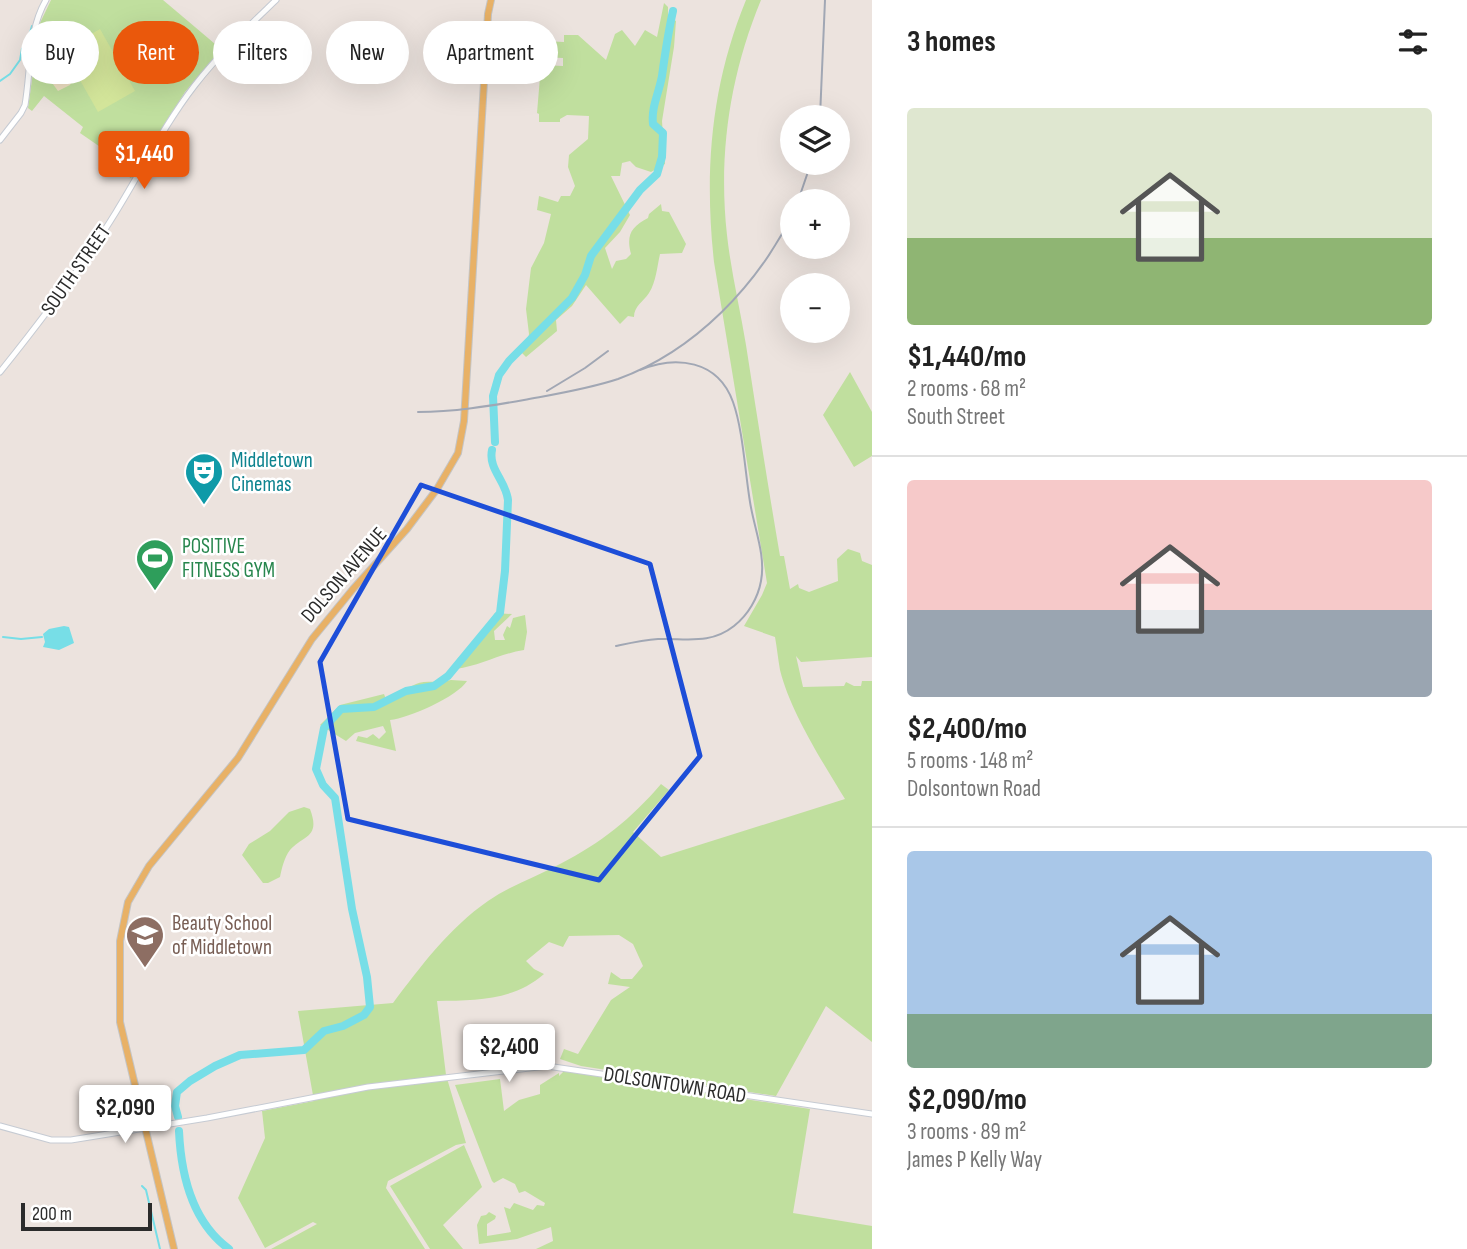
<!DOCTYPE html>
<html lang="en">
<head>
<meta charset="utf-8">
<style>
	:root { --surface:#fff; --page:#f6f6f6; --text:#222; --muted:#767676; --line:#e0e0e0; --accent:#ea580c }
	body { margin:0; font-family:"Sofia Sans Condensed",sans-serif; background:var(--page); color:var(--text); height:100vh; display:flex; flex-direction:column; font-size:26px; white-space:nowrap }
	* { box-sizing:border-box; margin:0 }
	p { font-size:23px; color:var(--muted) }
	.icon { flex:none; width:38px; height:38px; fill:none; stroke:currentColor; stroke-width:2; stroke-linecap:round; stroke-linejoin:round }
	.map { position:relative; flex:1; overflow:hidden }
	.sheet { display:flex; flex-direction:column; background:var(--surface); width:595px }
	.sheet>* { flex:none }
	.banner { position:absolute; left:21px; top:21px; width:665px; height:63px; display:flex; gap:14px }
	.buttons { position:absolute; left:780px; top:105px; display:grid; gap:14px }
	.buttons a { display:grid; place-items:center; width:70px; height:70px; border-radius:50%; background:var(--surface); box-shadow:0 7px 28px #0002; font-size:35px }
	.scale { position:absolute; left:21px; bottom:18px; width:131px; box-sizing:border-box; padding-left:7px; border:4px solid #2b2b2b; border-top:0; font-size:19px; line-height:24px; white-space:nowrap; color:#2b2b2b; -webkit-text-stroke:5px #fff; paint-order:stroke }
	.price { position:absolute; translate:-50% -60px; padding:0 16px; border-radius:7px; background:#fff; color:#222; font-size:23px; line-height:46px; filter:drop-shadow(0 2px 4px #0008) }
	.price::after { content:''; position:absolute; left:50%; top:42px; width:21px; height:16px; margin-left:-10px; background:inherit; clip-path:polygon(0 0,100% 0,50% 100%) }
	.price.on { background:var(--accent); color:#fff }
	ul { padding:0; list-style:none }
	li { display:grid; align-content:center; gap:14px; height:371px; padding:0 35px }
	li+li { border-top:2px solid var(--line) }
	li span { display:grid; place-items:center; height:217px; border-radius:7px; color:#555 }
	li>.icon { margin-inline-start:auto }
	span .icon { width:126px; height:126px; fill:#fffc; stroke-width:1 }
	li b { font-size:30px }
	h2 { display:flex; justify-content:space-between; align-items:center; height:84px; padding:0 35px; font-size:30px }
	.chip { padding:0 24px; border-radius:32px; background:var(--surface); box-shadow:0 7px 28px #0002; font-size:24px; line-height:63px }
	.chip.on { background:var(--accent); color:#fff }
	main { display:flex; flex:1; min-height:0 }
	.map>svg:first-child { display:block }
	.green { fill:#c0df9e }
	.sand { fill:#efe0c3 }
	.pitch { fill:#d3e59a }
	.water { fill:#77dee7 }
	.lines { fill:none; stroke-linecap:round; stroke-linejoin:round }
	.stream { stroke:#77dee7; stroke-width:2 }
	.river { stroke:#77dee7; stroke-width:8 }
	.secondary-casing { stroke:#c6cbd3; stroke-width:7 }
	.primary-casing { stroke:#c4c4c4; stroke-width:8 }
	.secondary { stroke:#fff; stroke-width:5 }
	.primary { stroke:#e8b166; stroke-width:6 }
	.rail { stroke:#a1a7b4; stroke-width:2 }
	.marked { fill:none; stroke:#1d4ed8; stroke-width:5; stroke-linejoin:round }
	.labels { text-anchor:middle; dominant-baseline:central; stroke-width:5; stroke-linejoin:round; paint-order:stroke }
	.street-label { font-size:21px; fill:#2b2b2b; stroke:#fff }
	.culture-label { font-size:21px; fill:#0d838f; stroke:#fff; text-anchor:start }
	.leisure-label { font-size:21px; fill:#27864d; stroke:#fff; text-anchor:start }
	.education-label { font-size:21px; fill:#785e54; stroke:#fff; text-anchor:start }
</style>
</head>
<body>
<main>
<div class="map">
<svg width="872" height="1249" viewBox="0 0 872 1249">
	<rect width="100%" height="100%" fill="#ece3de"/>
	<path class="green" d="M51,0h112l58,49 -36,43 -54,86 -27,-15 5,-10 -29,-20 3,-6 -39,-31 -12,15 -4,-3 12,-85z
		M746,0h15c-31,75 -43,154 -34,235 4,37 13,73 19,110 11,71 22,141 34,211h4l6,33 8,-5 1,4 10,4 29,-11 -1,-22 11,-10 12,4 2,8 10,4v92l-71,5 -5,-6 7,31 41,-1 2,-4 8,4h7l1,-5h10v361l-46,-36 -50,90 -195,-30 -21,-7 4,-10 14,5 33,-54 19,-13 -22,-3 3,-12 10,7h11l11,-13 -10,-22 -14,-9 -50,1 -6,11 -14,-5 -23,19 8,8 10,5c-31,27 -68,26 -107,27l9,74 20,68 -10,2 -68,36 -2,7 39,61h-154l46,-25 -4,-2 -48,26 -27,-50 27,-60 -3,-27 52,-10 -16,-90 95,-8c28,-37 56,-75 95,-102 23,-16 48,-24 72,-37 41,-21 71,-45 101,-80l8,6 -36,42 28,25 184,-58c-22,-36 -55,-88 -65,-129 -2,-11 -3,-22 -5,-33l-31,-11 18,-31 5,-12 -53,-321c-10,-91 -3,-177 32,-262z
		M664,3l4,4v15l3,-4 5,3 -2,26 -12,74 3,43 -14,8 -15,-5 -6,-6 -8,2 -2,13h-9l19,39 -10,17 -15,16 7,21 4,-8 10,-2 5,-5c-5,-19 0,-27 17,-36l1,-4 12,-10 1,7 7,1 17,32 -4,9 -22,1c-3,13 -4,28 -11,39 -6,9 -15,13 -15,24l-6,-1 -8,8 -34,-39 -14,21 -16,14 1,11 -31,26 -4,-4 5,-8 2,-11 -3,-25 5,-41 13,-25 7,-29 -14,-4 2,-14 19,6 3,-6h9l5,-10 -7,-19 1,-12 19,-16 1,-23 -22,-1 -7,4v3h-21v-8l-2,-1 4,-48 22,1v-8l-21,-1 1,-16 21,1v-7h14l28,25 9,-26 7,-4 13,16 10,-16 12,7z
		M850,372l22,40v44l-18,11 -31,-52z
		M495,613l17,1 -18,17 1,9h10l-2,-5 4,-9 3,2 3,-10 12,-3 2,17 -3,18c-25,4 -44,16 -68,19l2,-11 9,-6z
		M451,680l16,1c-10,16 -58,37 -77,39l6,31 -40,-10 2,-5 9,2 6,-4 6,5 7,-7 -3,-6 -28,7 -9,8 -26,-16 20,-20 44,-11 3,8c11,-4 19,-14 29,-18 9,-4 24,-1 35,-4z
		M304,807l6,2c11,29 -7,26 -20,41 -6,8 -8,18 -10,27l-12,6h-5l-21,-28 7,-11 21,-13 19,-19z
		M564,1071l246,38 -17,104 79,13v23h-336l17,-8 -2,-14 -34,12 -38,5 -2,-19 4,-9 5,-1 3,-3 7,4 -1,3 -8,5v12l24,-4 -7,-25 6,2 4,-6 19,7 4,-5 7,1 1,-3 -20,-12 -6,2 -4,-9 -12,-6 -9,5 -2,-2 -37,-96 45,-6 4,32 15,-11 21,-6v-9l19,-12v3z
		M464,1145l18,42 -39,38 20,24h-33l-40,-63z"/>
	<path class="sand" d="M63,60l10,9 1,8 -4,8 -12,6 -8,-11 -1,-9z"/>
	<path class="pitch" d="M100,29l35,62 -37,21 -35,-62z"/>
	<path class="water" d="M64,626l5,1 5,16 -15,7 -16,-3 2,-5 -2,-8 6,-5z"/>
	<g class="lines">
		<path class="stream" d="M0,81l10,-7 10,-14 2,-11 5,-7 5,-16
			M3,637l18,2 21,-2
			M142,1186l4,4 14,59"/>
		<path class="river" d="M495,442l-2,-46 6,-21 10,-14 63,-63 13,-23 6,-19 49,-66 17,-16 5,-17 1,-24 -10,-9c-2,-17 6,-31 9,-48 3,-22 6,-43 11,-65
			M178,1117l-3,-11 2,-14 13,-11 25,-15 25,-11 64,-5 20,-19 19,-5 21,-11 6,-8 -3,-30 -15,-68 -17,-111 -12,-13 -7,-16 8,-41 17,-19 33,-2 32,-16 28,-5 14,-10 52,-63 5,-42 3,-71c-2,-19 -20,-31 -16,-50
			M179,1131c2,44 13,91 50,118"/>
		<defs>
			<path id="secondary" d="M0,140l21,-27 4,-8c6,-34 3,-75 21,-105
				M0,372c41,-51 81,-103 116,-160 26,-42 48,-87 79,-127 24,-31 53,-58 81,-85
				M0,1126l51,14h20l136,-22 161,-31 179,-21 325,48"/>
			<path id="primary" d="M174,1249l-54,-227v-81l8,-39 21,-36 89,-108 74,-119 41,-50 54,-60 30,-40 21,-36 6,-32 24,-407 3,-14"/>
		</defs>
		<use href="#secondary" class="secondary-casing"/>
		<use href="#primary" class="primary-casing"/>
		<use href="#secondary" class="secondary"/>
		<use href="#primary" class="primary"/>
		<path class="rail" d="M820,117l5,-117
			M798,201l13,-38
			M547,391l38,-23 23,-17
			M418,412c36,0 71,-6 106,-12 32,-6 64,-11 94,-21 77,-28 140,-94 175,-166
			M616,646c14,-3 27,-6 42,-7 28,-1 52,6 76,-13 14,-11 24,-28 27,-45 5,-26 -7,-53 -11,-79 -5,-30 -7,-72 -17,-100 -15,-42 -57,-47 -93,-32"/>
	</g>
	<path class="marked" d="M421,485l229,79 50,192 -101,124 -251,-61 -28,-157z"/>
	<defs>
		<symbol id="theatre-pin" viewBox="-11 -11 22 30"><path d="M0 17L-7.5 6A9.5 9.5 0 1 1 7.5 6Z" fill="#0f9aa8" stroke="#fff"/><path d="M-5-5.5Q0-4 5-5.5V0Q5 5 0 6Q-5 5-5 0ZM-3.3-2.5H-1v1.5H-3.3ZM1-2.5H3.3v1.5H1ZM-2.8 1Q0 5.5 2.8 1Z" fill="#fff"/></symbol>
		<symbol id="stadium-pin" viewBox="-11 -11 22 30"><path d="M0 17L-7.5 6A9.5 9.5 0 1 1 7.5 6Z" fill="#2e9e5b" stroke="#fff"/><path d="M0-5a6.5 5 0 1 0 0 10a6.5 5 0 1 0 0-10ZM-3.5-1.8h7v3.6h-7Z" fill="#fff"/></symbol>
		<symbol id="university-pin" viewBox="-11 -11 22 30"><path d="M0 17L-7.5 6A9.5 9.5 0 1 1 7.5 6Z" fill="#8d6e63" stroke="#fff"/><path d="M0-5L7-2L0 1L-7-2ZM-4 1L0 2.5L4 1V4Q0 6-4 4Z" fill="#fff"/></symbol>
	</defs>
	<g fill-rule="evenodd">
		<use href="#theatre-pin" x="182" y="450" width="44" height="60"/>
		<use href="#stadium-pin" x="133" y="536" width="44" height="60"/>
		<use href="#university-pin" x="123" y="913" width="44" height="60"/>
	</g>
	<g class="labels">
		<g class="street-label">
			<text transform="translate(76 270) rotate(-55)">SOUTH STREET</text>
			<text transform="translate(344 575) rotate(-49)">DOLSON AVENUE</text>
			<text transform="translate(675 1085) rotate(9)">DOLSONTOWN ROAD</text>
		</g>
		<g class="culture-label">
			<text x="231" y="460">Middletown<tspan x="231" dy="24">Cinemas</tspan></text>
		</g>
		<g class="leisure-label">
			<text x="182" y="546">POSITIVE<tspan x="182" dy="24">FITNESS GYM</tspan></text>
		</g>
		<g class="education-label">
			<text x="172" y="923">Beauty School<tspan x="172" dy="24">of Middletown</tspan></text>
		</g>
	</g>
</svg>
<div class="buttons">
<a><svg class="icon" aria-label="layers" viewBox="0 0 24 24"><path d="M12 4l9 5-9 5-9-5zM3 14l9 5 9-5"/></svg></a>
<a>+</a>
<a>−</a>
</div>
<div class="scale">200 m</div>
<b class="price on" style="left:144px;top:191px">$1,440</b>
<b class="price" style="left:509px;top:1084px">$2,400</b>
<b class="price" style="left:125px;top:1145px">$2,090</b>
<div class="banner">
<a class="chip">Buy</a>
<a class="chip on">Rent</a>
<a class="chip">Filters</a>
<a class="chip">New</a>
<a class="chip">Apartment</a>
</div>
</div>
<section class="sheet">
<h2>3 homes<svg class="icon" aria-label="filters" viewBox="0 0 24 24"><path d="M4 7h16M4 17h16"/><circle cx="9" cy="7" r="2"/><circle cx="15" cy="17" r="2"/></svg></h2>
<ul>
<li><span style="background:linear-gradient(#dfe7d0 60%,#8fb573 0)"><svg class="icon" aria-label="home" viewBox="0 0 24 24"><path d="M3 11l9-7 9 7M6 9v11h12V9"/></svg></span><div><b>$1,440/mo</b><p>2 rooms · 68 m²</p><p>South Street</p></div></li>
<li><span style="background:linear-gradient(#f6c9c9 60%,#9aa5b1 0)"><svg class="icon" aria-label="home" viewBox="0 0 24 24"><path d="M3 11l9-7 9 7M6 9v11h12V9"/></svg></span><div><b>$2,400/mo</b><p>5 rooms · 148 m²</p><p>Dolsontown Road</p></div></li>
<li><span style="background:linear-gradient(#a9c7e8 75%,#7fa58c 0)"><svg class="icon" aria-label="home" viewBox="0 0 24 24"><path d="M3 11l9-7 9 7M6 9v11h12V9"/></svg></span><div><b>$2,090/mo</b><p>3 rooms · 89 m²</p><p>James P Kelly Way</p></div></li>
</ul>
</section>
</main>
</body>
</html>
